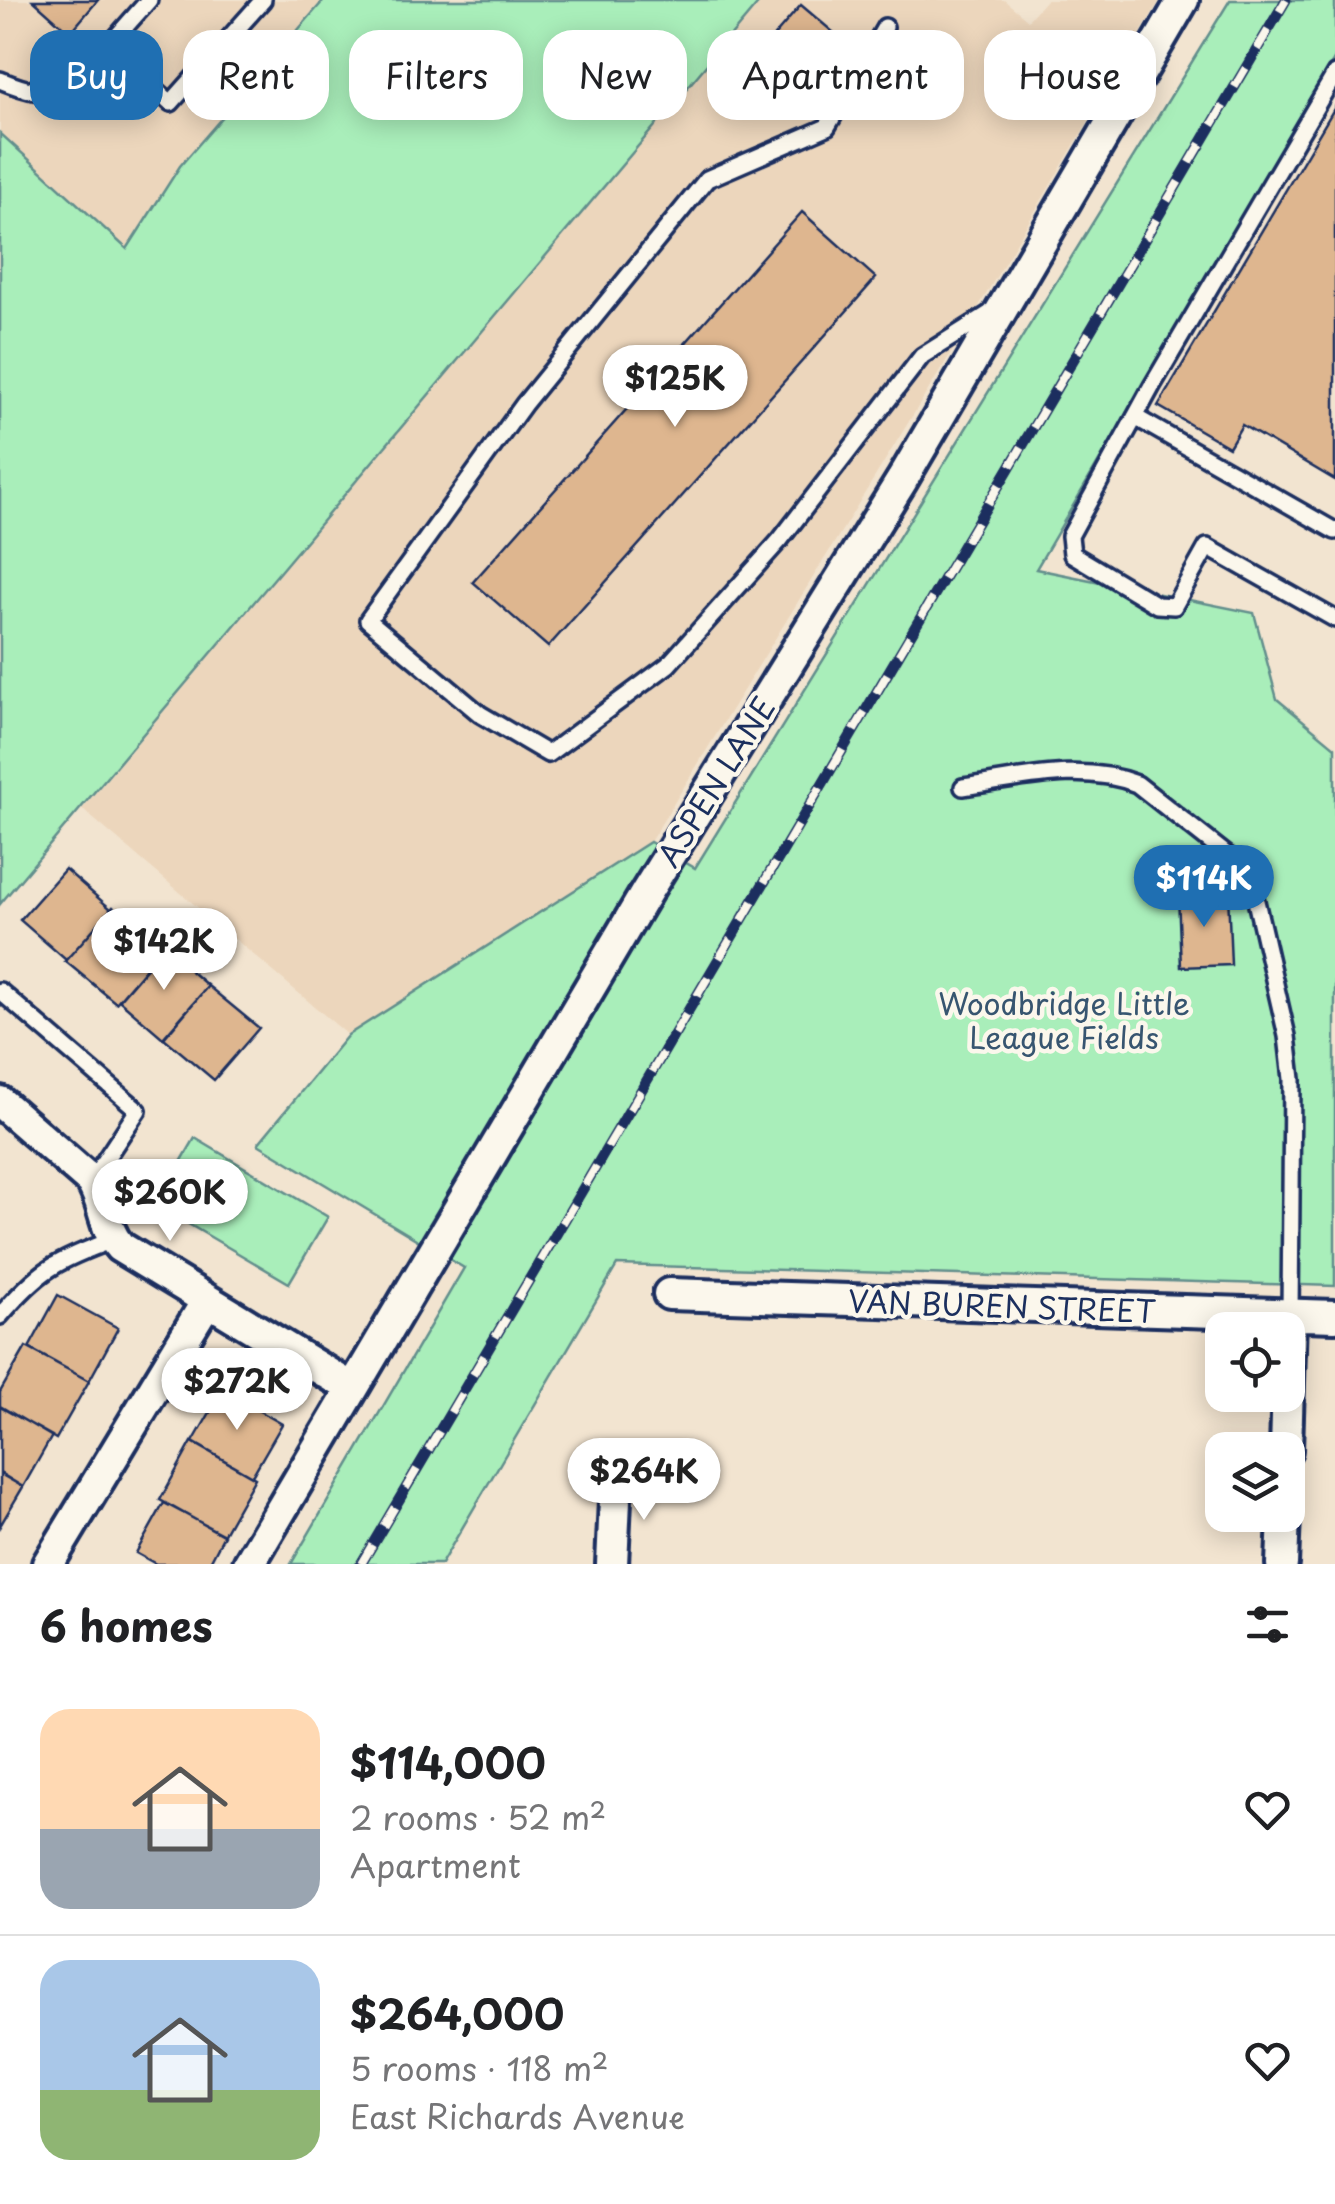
<!DOCTYPE html>
<html lang="en">
<head>
<meta charset="utf-8">
<style>
	:root { --surface:#fff; --page:#f2f2f2; --text:#202124; --muted:#757577; --line:#e0e0e0; --accent:#1f6fb2 }
	body { margin:0; font-family:"Playpen Sans",sans-serif; background:var(--page); color:var(--text); height:100vh; display:flex; flex-direction:column; font-size:38px; white-space:nowrap }
	* { box-sizing:border-box; margin:0 }
	p { font-size:32px; color:var(--muted) }
	.icon { flex:none; width:55px; height:55px; fill:none; stroke:currentColor; stroke-width:2; stroke-linecap:round; stroke-linejoin:round }
	.map { position:relative; height:1564px; overflow:hidden }
	.panel { display:flex; flex-direction:column; background:var(--surface); flex:1 }
	.panel>* { flex:none }
	.banner { position:absolute; left:30px; top:30px; width:1275px; height:90px; display:flex; gap:20px }
	.controls { position:absolute; left:1205px; top:1312px; display:grid; gap:20px }
	.controls a { display:grid; place-items:center; width:100px; height:100px; border-radius:20px; background:var(--surface); box-shadow:0 5px 25px #0003; font-size:50px }
	.price { position:absolute; translate:-50% -85px; padding:0 22px; border-radius:35px; background:#fff; color:#222; font-size:32px; line-height:65px; filter:drop-shadow(0 2px 5px #0008) }
	.price::after { content:''; position:absolute; left:50%; top:60px; width:30px; height:22px; margin-left:-15px; background:inherit; clip-path:polygon(0 0,100% 0,50% 100%) }
	.price.selected { background:var(--accent); color:#fff }
	ul { padding:0; list-style:none }
	li { display:flex; align-items:center; gap:30px; height:250px; padding:0 40px }
	li+li { border-top:2px solid var(--line) }
	li span { display:grid; place-items:center; flex:none; width:280px; height:200px; border-radius:30px; color:#555 }
	li>.icon { margin-inline-start:auto }
	span .icon { width:120px; height:120px; fill:#fffc; stroke-width:1 }
	li b { font-size:42px }
	h2 { display:flex; justify-content:space-between; align-items:center; height:120px; padding:0 40px; font-size:42px }
	.chip { padding:0 35px; border-radius:30px; background:var(--surface); box-shadow:0 5px 25px #0003; font-size:35px; line-height:90px }
	.chip.selected { background:var(--accent); color:#fff }
	.map>svg:first-child { display:block }
	.built { fill:#ecd6bc }
	.green { fill:#a9eeba; stroke:#628e8c; stroke-width:2.5 }
	.building { fill:#deb68f; stroke:#1b2f5e; stroke-width:2.5 }
	.lines { fill:none; stroke-linecap:round; stroke-linejoin:round }
	.service-casing { stroke:#1b2f5e; stroke-width:22 }
	.minor-casing { stroke:#1b2f5e; stroke-width:38 }
	.service { stroke:#fbf7ec; stroke-width:15 }
	.minor { stroke:#fbf7ec; stroke-width:30 }
	.rail-casing { stroke:#1b2f5e; stroke-width:11 }
	.rail { stroke:#fbf7ec; stroke-width:8; stroke-dasharray:22; stroke-linecap:butt }
	.labels { text-anchor:middle; dominant-baseline:central; stroke-width:9; stroke-linejoin:round; paint-order:stroke }
	.street-label { font-size:30px; fill:#1b2f5e; stroke:#fbf7ec }
	.park-label { font-size:30px; fill:#375570; stroke:#fbf7ec }
</style>
</head>
<body>
<div class="map">
<svg width="1335" height="1564" viewBox="0 0 1335 1564">
	<rect width="100%" height="100%" fill="#f2e4d0"/>
	<filter id="ink" filterUnits="userSpaceOnUse"><feTurbulence type="fractalNoise" baseFrequency=".01" numOctaves="2"/><feDisplacementMap in="SourceGraphic" scale="20" xChannelSelector="R" yChannelSelector="G"/><feConvolveMatrix kernelMatrix="1 2 1 2 8 2 1 2 1" color-interpolation-filters="sRGB"/></filter>
	<g filter="url(#ink)">
		<path class="built" d="M0,0h324l-144,166 -54,83 -126,-116z
			M761,0h243l24,20 18,-20h114l-207,350 -303,492 -302,193 -266,-226z"/>
		<path class="green" d="M324,0h437l-761,904v-771l127,116 53,-83z
			M1230,0h105v58l-299,511 218,44 23,86 58,48v539l-718,-21 -176,299h-150l173,-296 -206,-124 90,-109 302,-193 45,26z
			M195,1138l133,79 -39,66 -133,-78z"/>
		<path class="building" d="M33,0h65l-28,33z
			M801,5l59,50 -53,62 -59,-51z
			M1335,107v373l-93,-55 -13,22 -71,-41z
			M802,212l74,66 -328,369 -75,-65z
			M65,869l46,40 -45,51 -46,-40z
			M1228,893l3,72 -50,2 -3,-72z
			M113,907l49,42 -46,54 -51,-42z
			M164,948l44,38 -45,52 -44,-38z
			M208,986l51,42 -45,52 -50,-42z
			M58,1295l60,33 -29,53 -60,-33z
			M26,1347l63,34 -33,58 -56,-33v-14z
			M223,1390l59,34 -30,52 -59,-34z
			M0,1407l52,29 -29,51 -23,-14z
			M192,1442l63,36 -32,57 -63,-35z
			M0,1474l23,13 -23,39z
			M164,1503l60,32 -15,29h-53l-20,-11z"/>
		<g class="lines">
			<defs>
				<path id="service" d="M885,27l-58,100 -120,52 -183,225 -156,216 112,94 68,40 120,-89 112,-125 142,-184 70,-44
					M108,47l63,56 92,-103
					M1335,74l-183,312 -82,150 2,18 85,51 17,1 33,-59 128,72
					M0,80c58,24 70,12 107,-32 14,-17 28,-32 42,-48
					M1135,417l200,114
					M963,787c58,-8 118,-25 174,-3l100,79 9,10 10,28 31,135 5,43 -2,236
					M0,991l138,119 -47,71
					M0,1316c39,-46 57,-56 113,-76"/>
				<path id="minor" d="M0,1102l91,79c14,21 12,47 29,66l232,141
					M669,1294l666,22
					M1286,1450l4,-135
					M48,1564l159,-263
					M249,1564l398,-673 255,-411 281,-480
					M612,1564l4,-85
					M1282,1564l2,-49"/>
			</defs>
			<use href="#service" class="service-casing"/>
			<use href="#minor" class="minor-casing"/>
			<use href="#service" class="service"/>
			<use href="#minor" class="minor"/>
			<defs>
				<path id="rail" d="M361,1564l925,-1564"/>
			</defs>
			<use href="#rail" class="rail-casing"/>
			<use href="#rail" class="rail"/>
		</g>
	</g>
	<g class="labels">
		<g class="street-label">
			<text transform="translate(715 781) rotate(-58)">ASPEN LANE</text>
			<text transform="translate(1002 1305) rotate(2)">VAN BUREN STREET</text>
		</g>
		<g class="park-label">
			<text x="1064" y="1002">Woodbridge Little<tspan x="1064" dy="34">League Fields</tspan></text>
		</g>
	</g>
</svg>
<div class="controls">
<a><svg class="icon" aria-label="locate" viewBox="0 0 24 24"><circle cx="12" cy="12" r="6"/><path d="M12 2v4M12 18v4M2 12h4M18 12h4"/></svg></a>
<a><svg class="icon" aria-label="layers" viewBox="0 0 24 24"><path d="M12 4l9 5-9 5-9-5zM3 14l9 5 9-5"/></svg></a>
</div>
<b class="price" style="left:675px;top:430px">$125K</b>
<b class="price selected" style="left:1204px;top:930px">$114K</b>
<b class="price" style="left:164px;top:993px">$142K</b>
<b class="price" style="left:170px;top:1244px">$260K</b>
<b class="price" style="left:237px;top:1433px">$272K</b>
<b class="price" style="left:644px;top:1523px">$264K</b>
<div class="banner">
<a class="chip selected">Buy</a>
<a class="chip">Rent</a>
<a class="chip">Filters</a>
<a class="chip">New</a>
<a class="chip">Apartment</a>
<a class="chip">House</a>
</div>
</div>
<section class="panel">
<h2>6 homes<svg class="icon" aria-label="filters" viewBox="0 0 24 24"><path d="M4 7h16M4 17h16"/><circle cx="9" cy="7" r="2"/><circle cx="15" cy="17" r="2"/></svg></h2>
<ul>
<li><span style="background:linear-gradient(#ffd9b3 60%,#9aa5b1 0)"><svg class="icon" aria-label="home" viewBox="0 0 24 24"><path d="M3 11l9-7 9 7M6 9v11h12V9"/></svg></span><div><b>$114,000</b><p>2 rooms · 52 m²</p><p>Apartment</p></div><svg class="icon" aria-label="heart" viewBox="0 0 24 24"><path d="M12 20l-8-8c-3-5 5-10 8-4 3-6 11-1 8 4z"/></svg></li>
<li><span style="background:linear-gradient(#a9c7e8 65%,#8fb573 0)"><svg class="icon" aria-label="home" viewBox="0 0 24 24"><path d="M3 11l9-7 9 7M6 9v11h12V9"/></svg></span><div><b>$264,000</b><p>5 rooms · 118 m²</p><p>East Richards Avenue</p></div><svg class="icon" aria-label="heart" viewBox="0 0 24 24"><path d="M12 20l-8-8c-3-5 5-10 8-4 3-6 11-1 8 4z"/></svg></li>
</ul>
</section>
</body>
</html>
